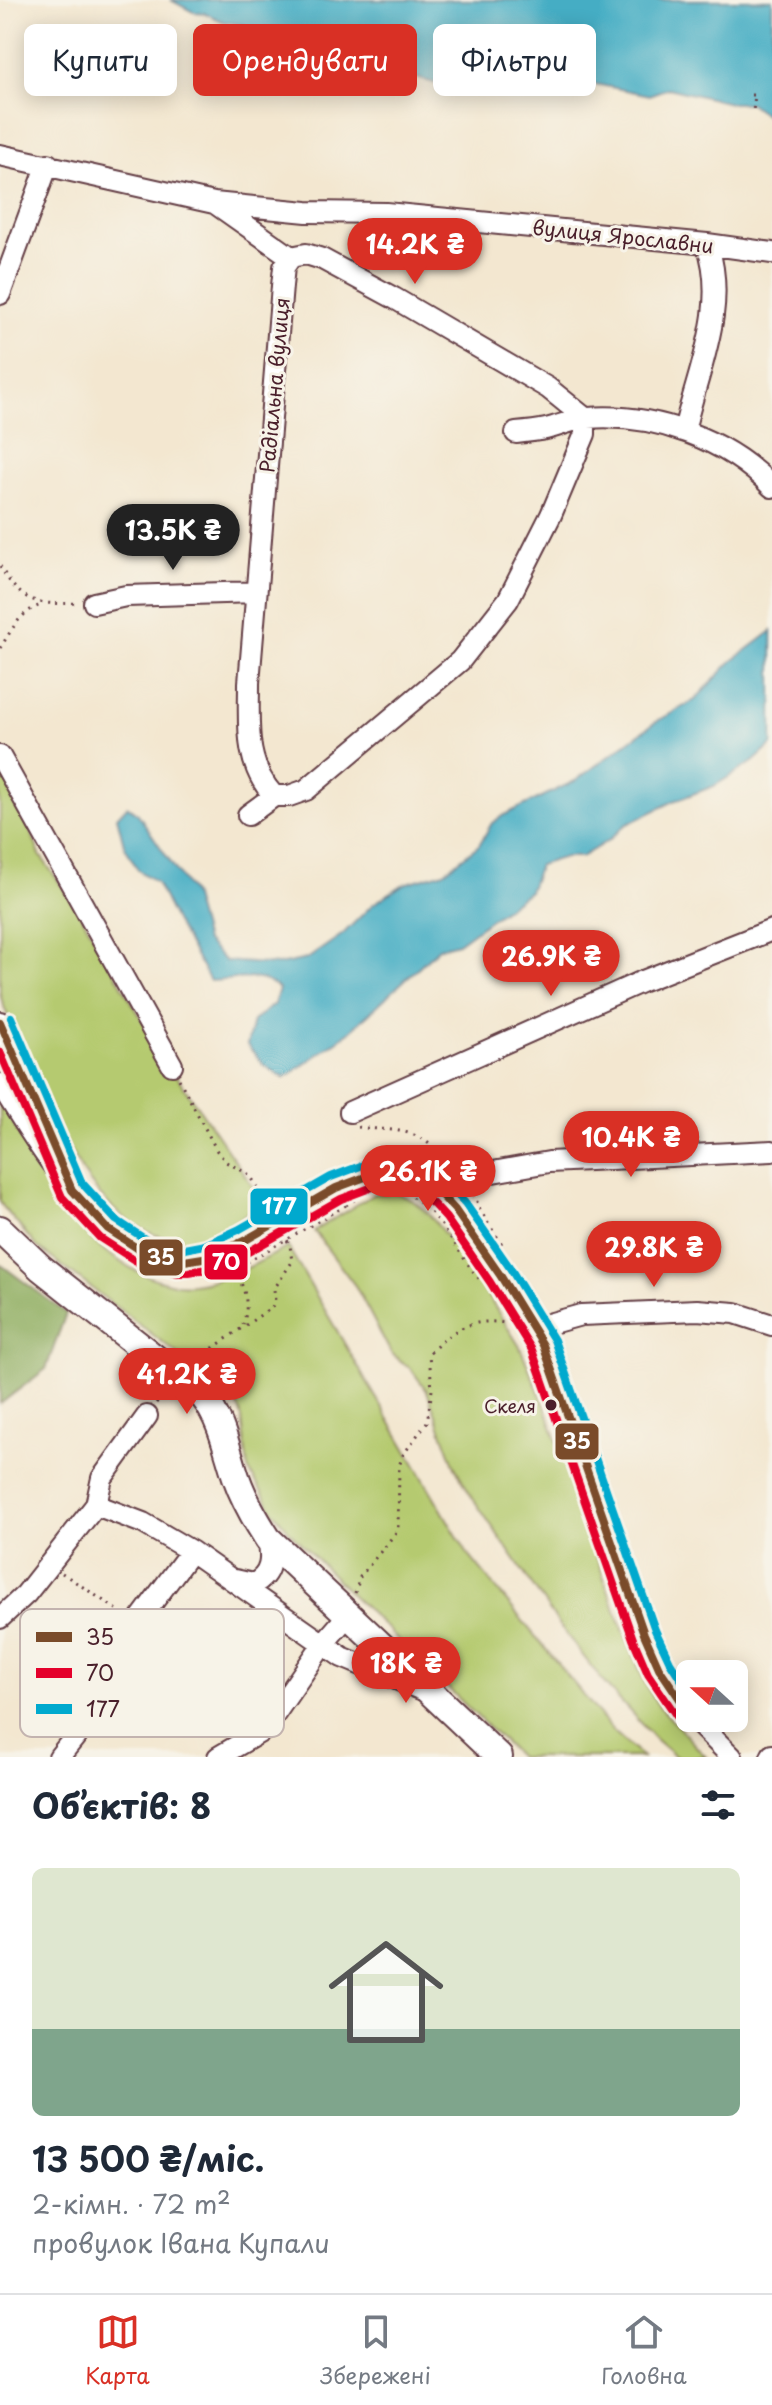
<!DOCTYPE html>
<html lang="uk">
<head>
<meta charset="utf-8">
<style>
	:root { --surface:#fff; --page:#f2f2f3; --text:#1f2937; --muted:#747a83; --line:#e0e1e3; --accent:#d93025 }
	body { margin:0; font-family:"Playpen Sans",sans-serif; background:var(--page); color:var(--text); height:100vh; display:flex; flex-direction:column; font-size:30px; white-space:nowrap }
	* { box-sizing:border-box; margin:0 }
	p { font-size:26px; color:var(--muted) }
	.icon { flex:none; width:44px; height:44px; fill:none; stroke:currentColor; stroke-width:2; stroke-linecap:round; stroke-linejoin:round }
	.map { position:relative; height:1757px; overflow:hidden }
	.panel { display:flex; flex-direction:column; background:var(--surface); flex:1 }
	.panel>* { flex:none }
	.top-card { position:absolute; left:24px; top:24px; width:724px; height:72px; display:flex; gap:16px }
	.needle { width:52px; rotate:291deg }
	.tools { position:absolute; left:676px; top:1660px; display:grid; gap:16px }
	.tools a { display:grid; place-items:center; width:72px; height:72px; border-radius:12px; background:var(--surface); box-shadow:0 4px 20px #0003; font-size:40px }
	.price { position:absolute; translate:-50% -68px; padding:0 18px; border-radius:28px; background:var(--accent); color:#fff; font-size:26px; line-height:52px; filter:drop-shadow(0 2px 4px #0008) }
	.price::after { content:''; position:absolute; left:50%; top:48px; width:24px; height:18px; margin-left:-12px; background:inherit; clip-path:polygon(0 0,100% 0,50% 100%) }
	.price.active { background:#222; color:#fff }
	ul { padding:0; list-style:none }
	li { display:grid; align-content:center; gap:16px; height:424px; padding:0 32px }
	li+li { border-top:2px solid var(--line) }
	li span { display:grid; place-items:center; height:248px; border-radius:12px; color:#555 }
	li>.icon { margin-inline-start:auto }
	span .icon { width:144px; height:144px; fill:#fffc; stroke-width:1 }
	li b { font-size:34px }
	h2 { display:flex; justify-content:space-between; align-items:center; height:96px; padding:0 32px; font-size:34px }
	.pill { padding:0 28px; border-radius:12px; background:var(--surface); box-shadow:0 4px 20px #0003; font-size:28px; line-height:72px }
	.pill.active { background:var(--accent); color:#fff }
	.tab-bar { display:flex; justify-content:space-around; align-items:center; height:112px; border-top:2px solid var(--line); background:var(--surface); font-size:22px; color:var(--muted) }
	.tab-bar a { display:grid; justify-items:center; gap:4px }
	.tab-bar .active { color:var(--accent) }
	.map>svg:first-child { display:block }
	.green { fill:#b5ca6f; stroke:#80744d; stroke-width:2 }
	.forest { fill:#90ae62; stroke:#6d6646; stroke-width:2 }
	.water { fill:#45adc4; stroke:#486678; stroke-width:2 }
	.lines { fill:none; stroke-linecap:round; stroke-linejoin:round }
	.minor-casing { stroke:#633d44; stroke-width:24 }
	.major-casing { stroke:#633d44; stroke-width:30 }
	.path { stroke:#633d44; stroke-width:3; stroke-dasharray:2 6; stroke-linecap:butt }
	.minor { stroke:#fff; stroke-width:20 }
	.major { stroke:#fff; stroke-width:26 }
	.minor-bridge-casing { stroke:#633d44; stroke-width:24; stroke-linecap:butt }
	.path-bridge { stroke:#633d44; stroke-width:3; stroke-dasharray:2 6; stroke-linecap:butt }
	.minor-bridge { stroke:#fff; stroke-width:20 }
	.bus-1-casing { stroke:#f7f3e8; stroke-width:14 }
	.bus-2-casing { stroke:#f7f3e8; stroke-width:14 }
	.bus-3-casing { stroke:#f7f3e8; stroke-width:14 }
	.bus-1 { stroke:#7a4b2a; stroke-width:8 }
	.bus-2 { stroke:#e4002b; stroke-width:8 }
	.bus-3 { stroke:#00a9ce; stroke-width:8 }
	.bus-dot { fill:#4a1f2b; stroke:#f7f3e8; stroke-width:3 }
	.labels { text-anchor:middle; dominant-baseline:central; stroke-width:6; stroke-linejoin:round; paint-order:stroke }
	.bus-label { font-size:18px; fill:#4a1f2b; stroke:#f7f3e8; text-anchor:end }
	.street-label { font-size:20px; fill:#4a1f2b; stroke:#f7f3e8 }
	.key { fill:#f7f3e8; stroke:#c3b3af; stroke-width:2 }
	.key-label { font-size:22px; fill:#4a1f2b }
	.line-badge { stroke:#f7f3e8; stroke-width:3 }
	.badge-label { font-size:22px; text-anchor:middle; font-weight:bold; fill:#fff }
</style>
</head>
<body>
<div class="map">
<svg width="772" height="1757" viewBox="0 0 772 1757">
	<rect width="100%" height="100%" fill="#f7f3e8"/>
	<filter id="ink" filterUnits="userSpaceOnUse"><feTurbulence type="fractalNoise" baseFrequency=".0125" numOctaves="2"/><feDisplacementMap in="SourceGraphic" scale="16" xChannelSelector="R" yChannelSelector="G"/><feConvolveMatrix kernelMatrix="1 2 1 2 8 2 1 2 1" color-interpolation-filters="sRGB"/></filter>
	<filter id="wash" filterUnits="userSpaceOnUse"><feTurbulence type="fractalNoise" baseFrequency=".006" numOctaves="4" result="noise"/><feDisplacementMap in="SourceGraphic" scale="32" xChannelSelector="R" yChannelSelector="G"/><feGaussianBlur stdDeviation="1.8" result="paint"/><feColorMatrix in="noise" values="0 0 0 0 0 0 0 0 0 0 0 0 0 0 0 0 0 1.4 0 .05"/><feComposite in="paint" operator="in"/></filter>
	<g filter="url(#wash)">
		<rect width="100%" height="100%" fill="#f3e7d0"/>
		<path class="green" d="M0,767l17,30 23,58 36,51 90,155 97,140c-23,16 -50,44 -80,40 -89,-9 -124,-111 -154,-181 -8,-19 -26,-48 -29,-67 0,-21 0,-46 0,-67 0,-53 0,-106 0,-159z
			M0,1099c38,68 72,148 150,178 13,5 28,9 42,7 34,-3 66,-21 96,-37l179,306 145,177 30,27h-123l-168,-163 -60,-61 -17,-21 -26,-43 -6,-51 -7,-21 -199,-151 -32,-38 -4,-6z
			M397,1193l15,7 16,13 36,45 56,89 25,59 68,198 33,82 11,18 49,53h-30l-21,-18 -50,-55 -45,-58 -88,-129 -17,-30 -28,-76 -16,-22 -20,-16 -35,-66 -42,-56 60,-37z"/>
		<path class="forest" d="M0,1264l66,49 -20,56 -46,35z"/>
		<path class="water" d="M171,0h601v120l-22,-17h-20l-62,-15 -19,7 -93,-19 -15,-11h-8l-29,17 -19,7h-30l-52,-15 -24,2 -73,-22 -45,-18 -16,-11 -21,-3 -19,-9 -12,-1z
			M772,631v114l-19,17 -39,24 -40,15 -49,24 -16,15 -28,17h-16l-26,8 -10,26 -71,52 -19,5 -91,85 -63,45 -21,-13 -17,-20 6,-24 21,-17 5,-15c-20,-18 -45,-8 -69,-8l-35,-60 -19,-39 -18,-12 -14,-25 -7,-28 10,-11 11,8 54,80 13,47 20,20 53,4 29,-6 36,-25 29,-29 32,-21 40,-12 35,-27 13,-22 12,-8 71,-34 79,-58 41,-23 36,-38z"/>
	</g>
	<g filter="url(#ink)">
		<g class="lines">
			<defs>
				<path id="minor" d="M0,155l214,48 93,9 79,1 321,31 65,9
					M216,204l75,53 15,-3 16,5 72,39 154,90 37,30
					M0,294l48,-130
					M684,431c14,-62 45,-124 23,-187
					M516,433c10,-1 20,-2 30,-4 14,-3 28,-10 42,-11 66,-5 139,21 184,69
					M94,603l32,-7 130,-4
					M0,756l172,309
					M274,796c-30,-33 -25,-71 -25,-113l33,-397 2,-19 7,-10
					M248,815l26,-19h15l17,-6 154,-129 48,-61 43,-85 34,-81v-16
					M0,1022l57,131
					M0,1084c38,60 106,181 187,178 21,-1 39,-12 57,-21
					M350,1112l293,-131 129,-51
					M487,1173l62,-11 223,-11
					M336,1188l26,-11 26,-5 19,1 11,5 11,6 26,26 31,44 35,52 22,39 101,289 15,34 31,46
					M534,1328l47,-13 116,-5 38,3 37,12
					M96,1505l47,18 48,28 151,106 78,32
					M235,1580l18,4c19,-9 19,-26 15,-45
					M0,1618l26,-24 70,-89 6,-27 45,-62
					M693,1718l39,39
					M59,1757l43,-54 12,-21 24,-60 53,-71
					M218,1757l46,-27 59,-86 25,-29
					M771,1757l1,-2"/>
				<path id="major" d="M0,1229l41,39 162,128c19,25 23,51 33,81 8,23 19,42 32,62l231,218"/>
			</defs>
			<use href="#minor" class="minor-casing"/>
			<use href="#major" class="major-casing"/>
			<path class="path" d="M313,59l4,-13
				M751,95h4l-2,16
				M0,566c21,38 38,39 78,37
				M0,648c12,-18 20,-37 42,-43
				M179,1079l38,72 9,11 24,13 19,32
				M358,1127c17,3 34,1 50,6 29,8 49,41 66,64
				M475,1185c-2,23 17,42 28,61
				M398,1190c42,14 57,63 85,93
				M346,1205l10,-6
				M243,1325c7,-22 2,-35 -8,-55l19,-12
				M193,1362l79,-55 3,-6 -1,-12 18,-27 -2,-17 -6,-10
				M156,1403l10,-13
				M62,1573l60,40
				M355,1593l5,-16 38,-47 1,-64 4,-11 24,-33 5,-32 -3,-36c25,-27 45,-37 82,-30"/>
			<use href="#minor" class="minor"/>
			<use href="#major" class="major"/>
			<defs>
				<path id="minor-bridge" d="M244,1241l92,-53"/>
			</defs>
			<use href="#minor-bridge" class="minor-bridge-casing"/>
			<path class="path-bridge" d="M254,1258l92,-53"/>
			<use href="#minor-bridge" class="minor-bridge"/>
			<defs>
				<path id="bus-1" d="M0,1022l72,168 36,39 38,25 32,8 31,-5 35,-16 92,-53 40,-15h31l22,11 13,12 13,14 45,65 43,70 101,289 15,34 31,46"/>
				<path id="bus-2" d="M0,1052l62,145 38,41 42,27 35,9 36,-6 37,-17 91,-52 37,-14h26l18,9 12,11 12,13 44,64 42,68 101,289 15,35 32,47"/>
				<path id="bus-3" d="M11,1017l71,166 34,37 35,23 28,7 26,-5 33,-15 93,-53 43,-16 37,1 24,12 15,13 15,16 45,65 44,72 101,290 15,32 20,31"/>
			</defs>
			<use href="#bus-1" class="bus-1-casing"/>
			<use href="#bus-2" class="bus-2-casing"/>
			<use href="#bus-3" class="bus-3-casing"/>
			<use href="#bus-1" class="bus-1"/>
			<use href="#bus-2" class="bus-2"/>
			<use href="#bus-3" class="bus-3"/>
		</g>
	</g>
	<circle class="bus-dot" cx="551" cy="1405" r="7"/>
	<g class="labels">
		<g class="bus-label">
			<text x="536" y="1405">Скеля</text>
		</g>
		<g class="street-label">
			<text transform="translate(623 236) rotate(6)">вулиця Ярославни</text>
			<text transform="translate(274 385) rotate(-85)">Радіальна вулиця</text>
		</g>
	</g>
	<rect x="20" y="1609" width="264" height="128" rx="12" class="key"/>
	<rect x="36" y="1632" width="36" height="10" fill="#7a4b2a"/>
	<rect x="36" y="1668" width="36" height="10" fill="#e4002b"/>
	<rect x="36" y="1704" width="36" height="10" fill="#00a9ce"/>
	<g class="key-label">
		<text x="86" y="1645">35</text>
		<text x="86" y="1681">70</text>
		<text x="86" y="1717">177</text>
	</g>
	<g class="line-badge">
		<rect x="249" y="1187" width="60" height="39" rx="8" fill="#00a9ce"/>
		<rect x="138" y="1238" width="46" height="39" rx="8" fill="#7a4b2a"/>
		<rect x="203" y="1243" width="46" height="38" rx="8" fill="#e4002b"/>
		<rect x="554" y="1422" width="46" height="39" rx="8" fill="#7a4b2a"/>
	</g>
	<g class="badge-label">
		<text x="279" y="1214">177</text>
		<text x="161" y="1265">35</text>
		<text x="226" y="1270">70</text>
		<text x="577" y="1449">35</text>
	</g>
</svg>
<div class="tools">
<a><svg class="needle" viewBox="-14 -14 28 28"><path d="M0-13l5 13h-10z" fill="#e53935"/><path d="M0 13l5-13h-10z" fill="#747a83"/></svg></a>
</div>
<b class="price" style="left:415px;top:286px">14.2K ₴</b>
<b class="price active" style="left:173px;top:572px">13.5K ₴</b>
<b class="price" style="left:551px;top:998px">26.9K ₴</b>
<b class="price" style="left:631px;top:1179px">10.4K ₴</b>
<b class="price" style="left:428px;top:1213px">26.1K ₴</b>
<b class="price" style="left:654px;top:1289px">29.8K ₴</b>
<b class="price" style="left:187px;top:1416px">41.2K ₴</b>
<b class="price" style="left:406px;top:1705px">18K ₴</b>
<div class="top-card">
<a class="pill">Купити</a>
<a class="pill active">Орендувати</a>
<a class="pill">Фільтри</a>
</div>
</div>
<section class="panel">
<h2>Об’єктів: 8<svg class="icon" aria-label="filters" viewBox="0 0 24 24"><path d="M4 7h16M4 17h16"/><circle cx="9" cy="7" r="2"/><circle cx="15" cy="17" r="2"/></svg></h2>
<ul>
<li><span style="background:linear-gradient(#dfe7d0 65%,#7fa58c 0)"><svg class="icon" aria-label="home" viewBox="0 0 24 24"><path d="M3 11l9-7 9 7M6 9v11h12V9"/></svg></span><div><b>13 500 ₴/міс.</b><p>2-кімн. · 72 m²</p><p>провулок Івана Купали</p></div></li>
</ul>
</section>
<nav class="tab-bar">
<a class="active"><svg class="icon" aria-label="map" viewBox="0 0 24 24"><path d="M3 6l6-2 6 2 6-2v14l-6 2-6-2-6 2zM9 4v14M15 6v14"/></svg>Карта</a>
<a><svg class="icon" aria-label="saved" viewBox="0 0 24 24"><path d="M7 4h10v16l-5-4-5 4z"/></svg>Збережені</a>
<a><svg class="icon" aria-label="home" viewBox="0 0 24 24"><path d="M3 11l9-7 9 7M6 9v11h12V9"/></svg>Головна</a>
</nav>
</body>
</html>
